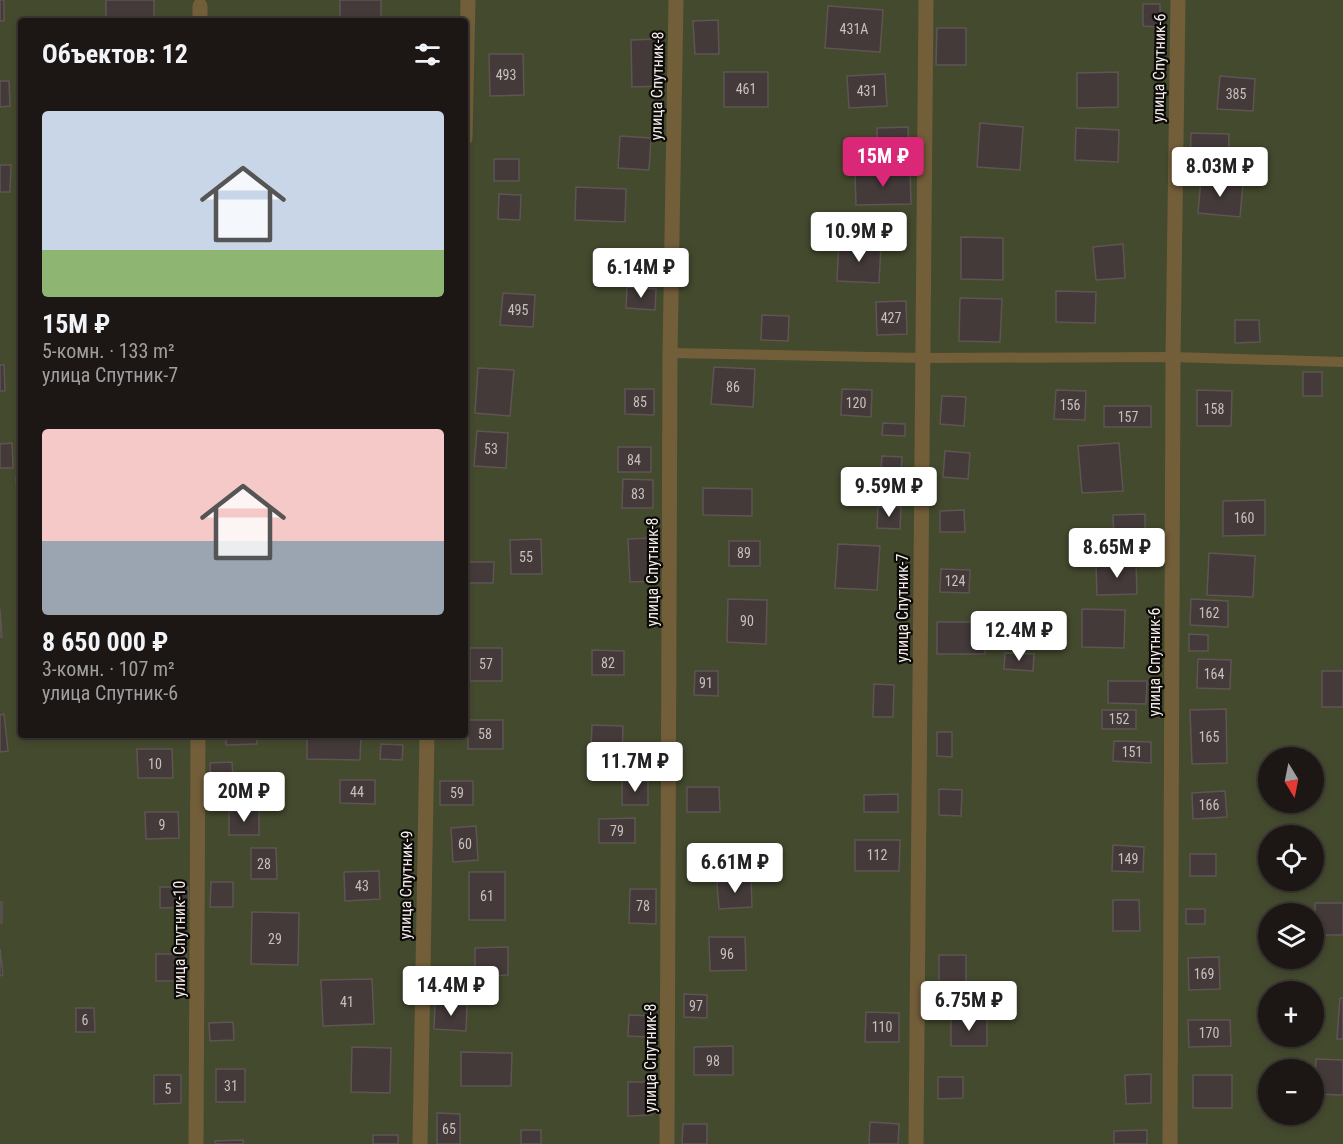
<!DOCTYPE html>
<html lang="ru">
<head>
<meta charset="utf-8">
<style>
	:root { --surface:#1c1715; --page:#292422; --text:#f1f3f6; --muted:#a09fa0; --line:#3a3634; --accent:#db2777 }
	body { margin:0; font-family:"Roboto Condensed",sans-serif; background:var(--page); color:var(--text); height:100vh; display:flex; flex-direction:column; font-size:22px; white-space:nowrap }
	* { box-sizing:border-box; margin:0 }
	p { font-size:20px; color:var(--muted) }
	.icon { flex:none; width:33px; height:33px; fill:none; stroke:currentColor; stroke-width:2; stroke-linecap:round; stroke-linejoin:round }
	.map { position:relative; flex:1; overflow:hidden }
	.side { position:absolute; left:18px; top:18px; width:450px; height:720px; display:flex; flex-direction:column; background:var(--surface); border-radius:6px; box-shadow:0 3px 9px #0003,0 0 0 2px var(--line) }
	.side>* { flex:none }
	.needle { width:39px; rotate:170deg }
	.fabs { position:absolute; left:1258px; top:747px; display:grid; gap:12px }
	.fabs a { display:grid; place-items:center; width:66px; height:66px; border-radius:50%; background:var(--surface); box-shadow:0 3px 9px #0003,0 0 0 2px var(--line); font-size:30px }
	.price { position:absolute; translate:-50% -51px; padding:0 14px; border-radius:6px; background:#fff; color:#222; font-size:20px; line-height:39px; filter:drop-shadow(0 2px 3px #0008) }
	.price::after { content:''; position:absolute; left:50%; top:36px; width:18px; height:14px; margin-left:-9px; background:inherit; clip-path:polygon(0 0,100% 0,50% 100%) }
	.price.current { background:var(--accent); color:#fff }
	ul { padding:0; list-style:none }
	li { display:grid; align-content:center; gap:12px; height:318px; padding:0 24px }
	li span { display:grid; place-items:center; height:186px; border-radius:6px; color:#555 }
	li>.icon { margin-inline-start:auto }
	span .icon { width:108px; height:108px; fill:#fffc; stroke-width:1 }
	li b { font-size:26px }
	h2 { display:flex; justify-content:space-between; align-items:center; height:72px; padding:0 24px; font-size:26px }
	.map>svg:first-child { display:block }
	.garden { fill:#444a2e; fill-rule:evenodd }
	.building { fill:#433a39; stroke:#5e5553; stroke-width:1.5 }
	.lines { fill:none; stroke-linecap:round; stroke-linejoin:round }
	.service { stroke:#735e3a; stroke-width:10 }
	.minor { stroke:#735e3a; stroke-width:15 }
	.labels { text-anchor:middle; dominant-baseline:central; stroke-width:4.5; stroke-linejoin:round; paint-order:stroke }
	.number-label { font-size:14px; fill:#c6c0be }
	.street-label { font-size:16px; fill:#f1ecea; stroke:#0d0a08 }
</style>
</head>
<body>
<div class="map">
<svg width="1343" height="1144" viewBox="0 0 1343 1144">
	<rect width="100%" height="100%" fill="#261f1c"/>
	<path class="garden" d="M0,0h1343v1144h-1343zM21,21h444v714h-444zM1269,758h45v44h-45zM1269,836h45v44h-45zM1269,914h45v44h-45zM1269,992h45v44h-45zM1269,1070h45v44h-45z"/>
	<path class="building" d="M0,0h4v21h-4z
		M106,0h48v21h-48z
		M340,0h41v21h-41z
		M1143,4h17v23l-17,-1z
		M828,6l55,4 -3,42 -55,-4z
		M718,20l1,34h-24l-2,-33z
		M937,28h29v37h-30z
		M659,39l1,47 -28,1 -1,-47z
		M489,54h34l1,41 -34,1z
		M724,72h44v35h-44z
		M1118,72v35l-41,1v-35z
		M885,74l2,32 -38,2 -2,-32z
		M1220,76l35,3 -2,32 -36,-2z
		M0,81h9l1,25 -10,1z
		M980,123l43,4 -3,43 -43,-3z
		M908,127l1,33 -31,1 -1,-33z
		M1076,128l43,2 -1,32 -43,-2z
		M1191,133l38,1 -1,36 -38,-1z
		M620,136l31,2 -2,32 -31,-2z
		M494,159h25v22h-25z
		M0,165h11l-1,27h-10z
		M910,170l1,34 -55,1 -1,-33z
		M1201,179l42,4 -3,34 -42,-4z
		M576,187l50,2 -1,33 -50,-2z
		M499,194l22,1 -1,25 -22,-1z
		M961,237l42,1v42l-42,-1z
		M839,242l42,3 -2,38 -42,-2z
		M1123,244l2,34 -29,2 -3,-33z
		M627,287l29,2 -1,21 -29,-2z
		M1056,291l40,1 -1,31 -39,-1z
		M503,293l32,2 -2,32 -33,-2z
		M960,298l42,1 -2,43 -41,-1z
		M906,301l1,33 -30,1 -1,-33z
		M762,315l27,1 -1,25 -27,-1z
		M1235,320h24l1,22 -25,1z
		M0,365h4l1,26h-5z
		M714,367l41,2 -2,38 -42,-3z
		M478,368l36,2 -4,46 -35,-3z
		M1303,372h19v24h-19z
		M625,389h29v26l-29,-1z
		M842,389l30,1 -1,27 -30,-2z
		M1056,390l30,1 -1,29 -31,-1z
		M1197,390l35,1 -1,35h-34z
		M942,396l24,1 -2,29 -24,-2z
		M1104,406h47v21h-47z
		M883,423l22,1v12l-23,-1z
		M477,431l31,2 -2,35 -32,-2z
		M12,443l1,25h-13v-24z
		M1119,443l4,48 -41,2 -4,-47z
		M618,447h33v25h-33z
		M945,451l25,2 -2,26 -25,-2z
		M882,456l20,1 -1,14h-20z
		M16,477h5v36h-3z
		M623,479l30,1v28h-31z
		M703,488l49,1v27l-49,-1z
		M1265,500v35l-42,1v-35z
		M878,507h23l-1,22 -23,-1z
		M964,510l1,22h-25v-21z
		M1145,514v24h-31l-1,-23z
		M656,538l2,43 -28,1 -2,-43z
		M541,539l1,35h-31l-1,-34z
		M729,541h31v25h-31z
		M838,544l42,2 -3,44 -42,-2z
		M18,548h3v39h-2z
		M1209,553l46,3 -2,41 -46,-2z
		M465,562h29l-1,21h-28z
		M1136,563l1,31 -40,1 -1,-30z
		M941,569l29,1 -1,23 -29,-1z
		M728,599l39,1 -1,44 -39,-2z
		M1191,599l37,2v26l-38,-2z
		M0,609l2,28h-2z
		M1082,609l43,1 -1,38 -42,-1z
		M937,622h48v32h-48z
		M1189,634l19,1v16h-19z
		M470,648h32v33h-32z
		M592,650l32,1v24h-32z
		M1005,653l29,1 -1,17 -29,-2z
		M1198,659l33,1 -1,29 -33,-1z
		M695,671h23v25l-24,-1z
		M1322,671h21v36h-21z
		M1108,681h39l-1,23 -38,-1z
		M874,684l20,1 -1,32h-20z
		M1226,709l1,54 -35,1 -2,-54z
		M1102,710h34v19h-34z
		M4,714l4,37 -8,1v-37z
		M468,720h35v29h-35z
		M592,725l31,1 -1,25 -31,-1z
		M937,732h15v25l-15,-1z
		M226,735h31v9l-31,1z
		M307,735h54l-1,25 -53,-1z
		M1114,741l37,1v21l-38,-2z
		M381,744l22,1 -1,15 -22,-1z
		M137,749h35l1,29h-35z
		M232,762l1,16 -22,1 -1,-16z
		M340,780h35v24l-35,-1z
		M440,781h33v24h-33z
		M622,781h26v24h-26z
		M687,787h32l1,25h-33z
		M939,789l23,1 -1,26 -22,-1z
		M1225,791l2,26 -34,2 -1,-26z
		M898,794v18h-34v-17z
		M259,810v25h-30v-24z
		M145,812h33l1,26 -33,1z
		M635,818v25h-36v-24z
		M476,826l2,34 -25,2 -2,-34z
		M855,840h45l-1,31h-44z
		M1113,845l31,2 -1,25 -31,-1z
		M251,848h25l1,31h-26z
		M1190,854h26v22h-26z
		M379,871l1,28 -35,2 -1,-29z
		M469,872h36v48h-36z
		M751,880l1,27 -33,2 -2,-27z
		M211,882h22v25h-23z
		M160,887h28l1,20 -29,1z
		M630,889h26v35l-27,-1z
		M1113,900h26l1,31h-27z
		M0,902h2v21h-2z
		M1315,903h28v32h-28z
		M1186,909h19v15h-19z
		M252,912l47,1 -1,52 -47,-1z
		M709,937h36l1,33 -36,1z
		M508,947v28l-33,1v-28z
		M0,949l3,26 -3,1z
		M156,954h30v27h-30z
		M939,955h27v34h-27z
		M1219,957l1,32 -31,1 -1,-32z
		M372,979l2,45 -51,2 -2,-46z
		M684,994l23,1v23l-23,-1z
		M1340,998h3v41h-6z
		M435,1004l32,1 -1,26 -32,-2z
		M76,1008h18l1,24h-19z
		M866,1012l33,1v29h-34z
		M629,1015l21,1 -1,21 -21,-1z
		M951,1018h36v28h-36z
		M1188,1020h42l1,26 -42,1z
		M233,1022l1,18 -24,1 -1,-18z
		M733,1046v29h-39v-28z
		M352,1047l39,1 -1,45 -39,-1z
		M461,1052l51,1 -1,33h-50z
		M1316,1059l27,1v35l-29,-1z
		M216,1069h29v33h-29z
		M1151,1074v29l-25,1 -1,-29z
		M154,1075h27v28l-27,1z
		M1193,1075h39v33h-39z
		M938,1077h25v21l-25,1z
		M628,1082h24v33l-24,1z
		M437,1113l23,1v30h-23z
		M870,1122l29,2 -1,20h-29z
		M683,1124h24v20h-25z
		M521,1130h20v14h-20z
		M1147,1130v14h-33v-13z
		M373,1135h25v9h-25z
		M243,1140v4h-27l-1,-3z"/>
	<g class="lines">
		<path class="service" d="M670,353l252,5 251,-1 170,5"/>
		<path class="minor" d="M200,21v-15
			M465,138l3,-138
			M196,1144l2,-409
			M420,1144l7,-409
			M667,1144l3,-791 6,-353
			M916,1144l10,-1144
			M1170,1144l3,-787 5,-357"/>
	</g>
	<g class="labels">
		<g class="number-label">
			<text x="854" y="29">431А</text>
			<text x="506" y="75">493</text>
			<text x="746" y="89">461</text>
			<text x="867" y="91">431</text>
			<text x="1236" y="94">385</text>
			<text x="518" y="310">495</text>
			<text x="891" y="318">427</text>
			<text x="733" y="387">86</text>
			<text x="640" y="402">85</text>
			<text x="856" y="403">120</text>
			<text x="1070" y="405">156</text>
			<text x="1214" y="409">158</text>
			<text x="1128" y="417">157</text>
			<text x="491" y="449">53</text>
			<text x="634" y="460">84</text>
			<text x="638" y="494">83</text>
			<text x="1244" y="518">160</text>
			<text x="744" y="553">89</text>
			<text x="526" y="557">55</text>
			<text x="955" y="581">124</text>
			<text x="1209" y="613">162</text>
			<text x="747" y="621">90</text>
			<text x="608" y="663">82</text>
			<text x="486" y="664">57</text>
			<text x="1214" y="674">164</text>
			<text x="706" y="683">91</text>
			<text x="1119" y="719">152</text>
			<text x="485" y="734">58</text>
			<text x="1209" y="737">165</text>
			<text x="1132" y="752">151</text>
			<text x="155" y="764">10</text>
			<text x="357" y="792">44</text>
			<text x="457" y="793">59</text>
			<text x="1209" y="805">166</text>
			<text x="162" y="825">9</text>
			<text x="617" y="831">79</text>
			<text x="465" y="844">60</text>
			<text x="877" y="855">112</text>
			<text x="1128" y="859">149</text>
			<text x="264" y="864">28</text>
			<text x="362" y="886">43</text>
			<text x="487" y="896">61</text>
			<text x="643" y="906">78</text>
			<text x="275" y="939">29</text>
			<text x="727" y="954">96</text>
			<text x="1204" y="974">169</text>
			<text x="347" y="1002">41</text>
			<text x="696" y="1006">97</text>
			<text x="85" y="1020">6</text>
			<text x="882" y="1027">110</text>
			<text x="1209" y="1033">170</text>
			<text x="713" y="1061">98</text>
			<text x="231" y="1086">31</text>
			<text x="168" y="1089">5</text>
			<text x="449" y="1129">65</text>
		</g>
		<g class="street-label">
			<text transform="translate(1159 68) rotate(-89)">улица Спутник-6</text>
			<text transform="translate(657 86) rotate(-89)">улица Спутник-8</text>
			<text transform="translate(652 572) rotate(-90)">улица Спутник-8</text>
			<text transform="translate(902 608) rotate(-90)">улица Спутник-7</text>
			<text transform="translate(1154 662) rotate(-90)">улица Спутник-6</text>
			<text transform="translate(406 885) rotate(-89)">улица Спутник-9</text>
			<text transform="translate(179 939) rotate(-90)">улица Спутник-10</text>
			<text transform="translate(650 1058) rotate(-90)">улица Спутник-8</text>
		</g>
	</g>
</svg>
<div class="fabs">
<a><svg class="needle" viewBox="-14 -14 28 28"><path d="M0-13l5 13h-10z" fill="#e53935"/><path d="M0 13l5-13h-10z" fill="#a09fa0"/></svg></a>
<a><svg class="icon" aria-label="locate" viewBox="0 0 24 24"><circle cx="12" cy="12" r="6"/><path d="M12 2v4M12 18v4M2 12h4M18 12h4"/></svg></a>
<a><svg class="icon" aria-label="layers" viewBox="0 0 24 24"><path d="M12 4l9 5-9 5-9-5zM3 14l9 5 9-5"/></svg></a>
<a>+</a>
<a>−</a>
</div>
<b class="price current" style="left:883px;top:188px">15M ₽</b>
<b class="price" style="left:1220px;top:198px">8.03M ₽</b>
<b class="price" style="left:859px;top:263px">10.9M ₽</b>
<b class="price" style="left:641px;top:299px">6.14M ₽</b>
<b class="price" style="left:889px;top:518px">9.59M ₽</b>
<b class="price" style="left:1117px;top:579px">8.65M ₽</b>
<b class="price" style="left:1019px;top:662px">12.4M ₽</b>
<b class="price" style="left:635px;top:793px">11.7M ₽</b>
<b class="price" style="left:244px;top:823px">20M ₽</b>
<b class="price" style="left:735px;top:894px">6.61M ₽</b>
<b class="price" style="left:451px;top:1017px">14.4M ₽</b>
<b class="price" style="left:969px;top:1032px">6.75M ₽</b>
<section class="side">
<h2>Объектов: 12<svg class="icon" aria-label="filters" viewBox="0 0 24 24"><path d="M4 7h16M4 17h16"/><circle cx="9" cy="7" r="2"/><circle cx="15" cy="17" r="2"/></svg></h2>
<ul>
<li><span style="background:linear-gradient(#c9d6e8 75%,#8fb573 0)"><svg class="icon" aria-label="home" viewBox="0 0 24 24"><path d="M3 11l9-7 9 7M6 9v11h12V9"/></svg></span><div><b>15M ₽</b><p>5-комн. · 133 m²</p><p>улица Спутник-7</p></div></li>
<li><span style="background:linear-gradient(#f6c9c9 60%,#9aa5b1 0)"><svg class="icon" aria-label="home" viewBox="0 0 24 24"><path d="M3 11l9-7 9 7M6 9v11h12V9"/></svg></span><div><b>8 650 000 ₽</b><p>3-комн. · 107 m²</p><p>улица Спутник-6</p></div></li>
</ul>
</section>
</div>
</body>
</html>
